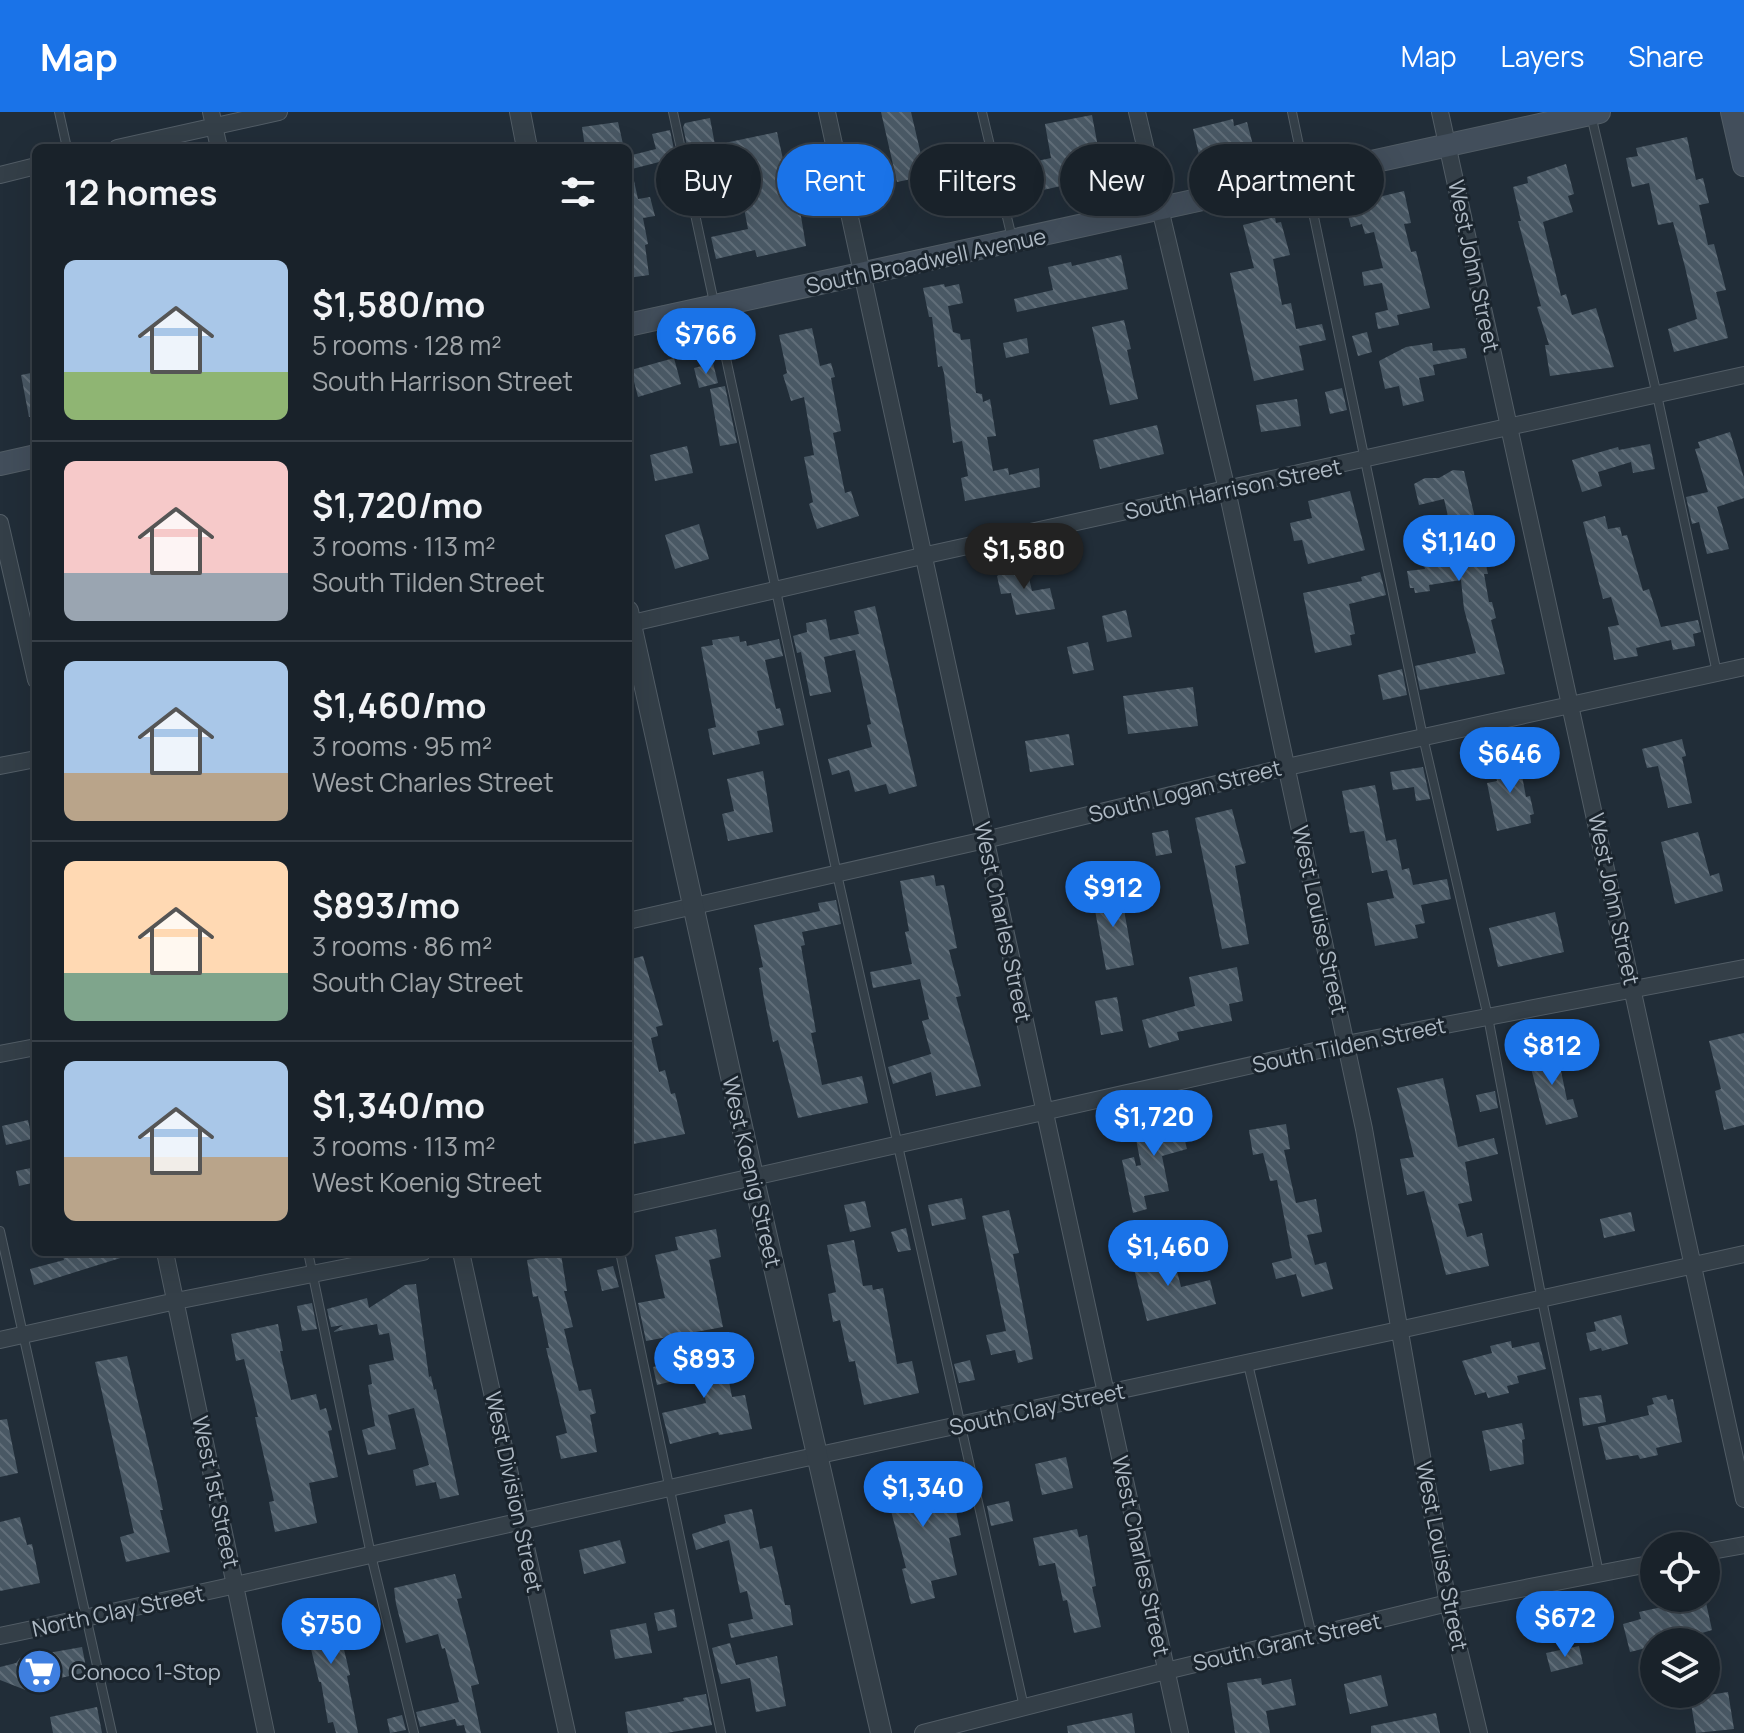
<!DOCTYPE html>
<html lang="en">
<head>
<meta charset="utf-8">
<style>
	:root { --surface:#19222a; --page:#262f36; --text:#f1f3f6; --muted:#9fa4a8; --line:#373f47; --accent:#1a73e8 }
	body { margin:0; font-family:Manrope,sans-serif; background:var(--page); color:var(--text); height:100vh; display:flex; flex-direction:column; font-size:30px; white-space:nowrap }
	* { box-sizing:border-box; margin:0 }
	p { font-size:26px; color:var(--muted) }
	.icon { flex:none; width:44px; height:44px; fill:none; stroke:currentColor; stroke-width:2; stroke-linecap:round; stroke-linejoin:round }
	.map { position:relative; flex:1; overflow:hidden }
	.side { position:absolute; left:32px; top:32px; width:600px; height:1112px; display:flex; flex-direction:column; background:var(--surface); border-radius:12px; box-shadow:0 8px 32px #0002,0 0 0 2px var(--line) }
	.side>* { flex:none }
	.guide { position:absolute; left:656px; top:32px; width:760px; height:72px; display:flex; gap:16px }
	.controls { position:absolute; left:1640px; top:1420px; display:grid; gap:16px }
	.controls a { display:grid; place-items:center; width:80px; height:80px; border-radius:50%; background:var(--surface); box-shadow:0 8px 32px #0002,0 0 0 2px var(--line); font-size:40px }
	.price { position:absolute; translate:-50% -68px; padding:0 18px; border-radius:28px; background:var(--accent); color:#fff; font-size:26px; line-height:52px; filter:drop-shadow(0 2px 4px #0008) }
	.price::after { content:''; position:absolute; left:50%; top:48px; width:24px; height:18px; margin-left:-12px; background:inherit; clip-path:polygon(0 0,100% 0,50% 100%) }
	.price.current { background:#222; color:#fff }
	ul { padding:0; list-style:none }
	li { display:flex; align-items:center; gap:24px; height:200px; padding:0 32px }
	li+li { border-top:2px solid var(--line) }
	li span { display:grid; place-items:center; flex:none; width:224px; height:160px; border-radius:12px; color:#555 }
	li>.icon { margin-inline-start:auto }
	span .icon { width:96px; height:96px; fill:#fffc; stroke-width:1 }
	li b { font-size:34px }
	h2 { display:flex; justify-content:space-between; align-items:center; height:96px; padding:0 32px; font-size:34px }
	.chip { padding:0 28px; border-radius:36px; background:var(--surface); box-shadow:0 8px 32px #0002,0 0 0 2px var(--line); font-size:28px; line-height:72px }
	.chip.current { background:var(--accent); color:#fff }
	header { display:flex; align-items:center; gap:48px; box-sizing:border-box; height:112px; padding:0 40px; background:var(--accent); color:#fff }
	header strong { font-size:38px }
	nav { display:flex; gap:44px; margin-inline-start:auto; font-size:28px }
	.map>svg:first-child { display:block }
	.building { fill:url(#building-back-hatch) }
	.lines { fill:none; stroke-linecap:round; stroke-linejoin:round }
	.service-casing { stroke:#525d66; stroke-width:10 }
	.minor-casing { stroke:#525d66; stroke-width:18 }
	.tertiary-casing { stroke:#525d66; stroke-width:22 }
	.secondary-casing { stroke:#525d66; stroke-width:24 }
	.service { stroke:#343f48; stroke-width:8 }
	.minor { stroke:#343f48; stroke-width:16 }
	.tertiary { stroke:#343f48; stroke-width:20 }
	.secondary { stroke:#424e5b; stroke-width:22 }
	.labels { text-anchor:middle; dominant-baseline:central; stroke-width:6; stroke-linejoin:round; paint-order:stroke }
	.street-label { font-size:22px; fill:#afbac5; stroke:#1a242d }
	.poi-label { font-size:22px; fill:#afbac5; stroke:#1a242d; text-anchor:start }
</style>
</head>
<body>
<header>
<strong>Map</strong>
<nav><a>Map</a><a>Layers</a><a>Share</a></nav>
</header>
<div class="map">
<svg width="1744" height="1621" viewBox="0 0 1744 1621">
	<defs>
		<pattern id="building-back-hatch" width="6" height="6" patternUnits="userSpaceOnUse" patternTransform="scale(2)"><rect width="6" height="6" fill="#495864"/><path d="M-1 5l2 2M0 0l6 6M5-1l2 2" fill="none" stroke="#616e79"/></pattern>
	</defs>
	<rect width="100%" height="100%" fill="#212d38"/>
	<path class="building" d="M881,0h30l15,64 -29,6z
		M1092,3l5,27 -8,2 8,34 -72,16 -6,-29 32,-7 -6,-34z
		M710,6l5,27 62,-13 11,50 7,-1 11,65 -49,11 -2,-7 -39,9 -5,-22 37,-8 -9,-47h4l-6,-28 -46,10 -8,-37 2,-4z
		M1233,7l1,7 13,-4 7,27 -18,5 -1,-4 -35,9 -7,-30z
		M618,10l5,22 -38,4 -3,-21z
		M670,18l13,63 -13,2 -7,-34 -35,9v-14l28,-7 -4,-15z
		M1687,25l9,43 7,-2 6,25 -10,2 9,40 6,-1 12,46 -10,2 12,46 -54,14 -6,-23 29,-10 -12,-52 -12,-45 -15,3 -9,-42 -17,4 -6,-29 12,-2 -2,-8z
		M1566,52l8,30 -6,2 5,16 -30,10 18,74 5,-2 6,21 24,-7 18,59 -64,9 -5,-31h4l-12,-38 4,-1 -23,-85h3l-8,-34 15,-4 -1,-6z
		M634,69l4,18 12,-2 5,19 -12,2 5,26 -3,1 4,30 -21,3v-96z
		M1404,79l7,32 -7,1 7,28 5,-1 14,57 -33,7 2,10 -21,4 -3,-16 13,-3 -6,-27 -18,3 -2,-14 21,-4 -9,-36 -9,2 -3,-10 -11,3 -6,-22z
		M1275,105l1,6 5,-1 9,33 -17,4 9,46 9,-2 5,26 26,-5 4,16 -27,6 5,24 -50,11 -24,-108 24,-5 -11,-43z
		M1121,143l7,34 -111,23 -3,-13 39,-9 -5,-23 23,-5 1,4z
		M944,172l1,3 14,-3 4,19 -15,3 5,26 7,2 1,6 9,-1 6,54 6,1 1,8 7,-3 6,37 -9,1 6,34 15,-3 1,7 30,-7 1,19 -75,14 -4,-23 7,-2 -6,-35 -9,2 -9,-70 -2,-7 -4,1 -6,-50h-3l-6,-29z
		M1124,208l7,29 -4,1 11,49 -28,6 -18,-78z
		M812,216l8,38 11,-3 4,14 -4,1 10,53 -8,2 12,60 6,-2 8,25 -42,13 -8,-25 4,-2 -9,-45 10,-2 -10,-58 -13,4 -8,-26 4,-2 -8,-38z
		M1367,220l5,20 -14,4 -6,-20z
		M1027,226l2,15 -23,5 -3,-15z
		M1432,231l1,8 32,-3 2,10 -34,7 2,10 -16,3 5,23 -21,5 -4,-20 -14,3 -6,-28 27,-14z
		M674,246l7,26 -43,13 -7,-27z
		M713,251l5,20 -19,5 -5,-20z
		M36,260v44l-7,1 -8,-42z
		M725,274l12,57 -17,3 -10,-57z
		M1342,276l5,22 -17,4 -5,-22z
		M1297,287l4,27 -40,6 -5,-27z
		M1157,313l7,29 -64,15 -7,-29z
		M1730,320l14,46v20l-27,9 12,42 -22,5 -8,-32 -7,2 -6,-27 22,-5 -13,-43 5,-1 -2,-6z
		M1650,332l5,25 -22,4 -2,-11 -33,10 4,14 -20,6 -10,-32 46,-13 1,3z
		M687,334l6,27 -38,8 -5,-26z
		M1453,358l11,1 24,103h-4l5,28h3l4,16 -5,2 14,54 -85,16 -5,-24 61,-13 -12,-44 -3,-29 -32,5 1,6 -15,2 -1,-5h-4l-3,-17 18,-2 -3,-11 10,-2 -1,-6 12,-3 -5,-19 12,-3 -6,-26 -25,6 -5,-21 11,-6h14z
		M1350,379l15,59 -57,14 -6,-24 -8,1 -4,-18 22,-5 -4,-17z
		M1605,404l3,13 12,-2 2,9 5,-1 16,56 6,-2 12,38 37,-7 3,12 -8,2 2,12 -22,4 -2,-10 -35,8 2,8 -24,4 -6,-33 11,-2 -8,-28 -8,2 -20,-77z
		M699,412l10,35 -34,10 -10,-34z
		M1015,452l11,1 6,26 18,-3 5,21 -39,6 -5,-22 -10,1 -4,-18z
		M1380,460l6,23 -37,9 6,30 -5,1 2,10 -37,8 -12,-60 59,-12 -1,-4z
		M875,494l42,180 -28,8 -3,-10 -31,8 -6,-22 -17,5 -4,-16 44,-12 -5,-22 4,-1 -16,-74 -31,7 7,35 -21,4 -9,-44 -4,1 -4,-17 14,-4 -1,-9 20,-4 4,21 29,-6 -5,-23z
		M1126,498l6,27 -25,5 -5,-26z
		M739,524l1,6 6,-1 1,5 32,-7 4,17 -18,4 11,49 4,-1 4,17 -27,6 3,13 -47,11 -5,-26 8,-2 -15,-80 12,-2 -1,-5z
		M1088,530l6,28 -21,4 -6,-27z
		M1402,557l5,26 -24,5 -5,-25z
		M1193,575l5,39 -70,8 -5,-38z
		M1069,622l5,31 -44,7 -5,-31z
		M1682,627l4,17 -4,1 10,46 -24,5 -10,-42 -11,2 -5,-19z
		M1518,642l8,43 4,-1 4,18 -4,1 1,8 -34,8 -10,-48 10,-2 -4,-21z
		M1423,655l7,32 -14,2 -2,-14 -21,3 -3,-18z
		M763,659l10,61 -45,9 -6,-27 12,-3 -7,-32z
		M1375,673l11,56 10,-2 6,31 7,-2 4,17 34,-6 4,20 -30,6 4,18 -10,2 3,13 -43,8 -8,-43 27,-5 -7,-28 -15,3 -8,-42 -14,2 -8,-42z
		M1232,697l14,54 -11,3 14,78 -27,5 -27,-131z
		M1168,718l4,23 -16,3 -4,-23z
		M1698,720l12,44 9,-3 4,18 -48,13 -14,-62z
		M934,763l2,11 8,-1 13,63 -8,2 12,46 -5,1 25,89 -45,10 -5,-24 -38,12 -5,-17 43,-13 -9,-33 7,-2 -9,-40 -47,9 -3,-16 42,-8 -7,-32 4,-1 -9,-50z
		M1120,776l14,77 -28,5 -14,-76z
		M836,788l5,24 -39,8 3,13 -4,1 15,86 -5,1 11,52 40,-9 6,27 -70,15 -20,-78 -5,2 -9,-43 -5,-31 4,-1 -9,-42 66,-14 -2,-8z
		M1555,800l9,40 -66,15 -9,-39z
		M643,844l20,69 -7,2 2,9 -7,2 8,34 6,-2 6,24 4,-1 10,41 -57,11v-44l6,-2 -6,-21v-118z
		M1237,855l6,34 -14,3 3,17 -55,11 2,8 -30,8 -7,-28 53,-14 -6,-29z
		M1117,885l6,34 -22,4 -6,-34z
		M1744,921v92l-20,5 -9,-39 6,-2 -12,-48z
		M1563,938l3,15 -6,1 7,34 6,-1 5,18 -32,8 -18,-68z
		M1443,966l15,69 36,-9 4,16 -33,8 7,39 -14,3 9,33 15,-4 7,33 -43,9 -22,-84 -17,4 -7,-36 14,-2 -17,-69z
		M1495,979l3,17 -18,4 -4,-17z
		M1174,986l13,51 -25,7 7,35 -25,5 3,13 -14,4 -11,-53 12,-3 2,9 5,-1 -5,-26 29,-6 -8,-31z
		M28,1008l4,19 -26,6 -4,-19z
		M1286,1012l4,25 -6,1 12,53 20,-4 6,33 -15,3 8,30 11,-3 7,27 -31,8 -6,-23 -20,5 -4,-16 20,-5 -15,-78 -7,1 -7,-28 -10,2 -4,-25z
		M36,1055v15l-17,4 -3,-15z
		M962,1086l4,21 -34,7 -4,-21z
		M865,1089l6,26 -21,5 -6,-27z
		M1009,1098l10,43 -6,1 20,105 -15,4 -3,-13 -24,5 -5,-20 20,-4 -24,-115z
		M1631,1100l4,19 -31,7 -4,-19z
		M906,1116l5,22 -13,2 -7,-20z
		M716,1117l5,28 -12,3 14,67 -77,14 -8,-38 27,-5 -10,-43 23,-5 -3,-13z
		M854,1128l9,46 9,-1 1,5 10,-2 14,76 15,-3 7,32 -55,12 -9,-44 -6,1 -9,-42 -7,2 -5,-28 8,-2 -9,-47z
		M1172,1139l9,36 29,-7 6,24 -69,17 -15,-60z
		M62,1140h67l1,3 -96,30 -4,-16 34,-9z
		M561,1142l6,37h-3l9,36 -9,2 15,62 12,-2 5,24 -6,2 7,37 -36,7 -5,-23 11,-3 -21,-85h3l-11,-52 -5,1 -6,-37z
		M613,1154l6,21 -17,4 -5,-21z
		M416,1172l13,93 2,-1 3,14 2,-1 23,106 -19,4 -4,-17 -20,4 -3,-16 16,-5 -15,-57 -26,7 8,34 -28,6 -6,-25 13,-4 -7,-41 4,-1 -3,-19 25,-5 -5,-27 -10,2 -2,-11 -44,8 10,-7 -12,2 -4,-18 40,-11 2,10 36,-23z
		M312,1191l5,26 -15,2 -5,-25z
		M1621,1203l7,29 -26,7 -1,-3 -11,3 -4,-18 10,-2 -2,-9z
		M278,1212l5,27h-3l11,49 25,-6 4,16 6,-2 6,22 -4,1 10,46 -29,6 8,40 -42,9 -6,-30 5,-1 -19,-84h3l-14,-58 -8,2 -5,-27z
		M1511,1229l1,7 27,-6 7,27 -29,7 2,7 -12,3 2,7 -21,5 -2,-6 -11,3 -13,-34 30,-8 -2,-7z
		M723,1238l9,47 13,-2 7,34 -33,6 -1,-3 -48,12 -8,-31 44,-10 -5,-29 -44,11 -4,-18z
		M127,1244l30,126 6,28h-3l10,42 -44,10 -6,-25 14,-4 -39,-171z
		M970,1248l5,20 -16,3 -5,-19z
		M1601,1283l5,27 -23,4 -4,-28z
		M1666,1283l2,5 5,-1 9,43 -26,6 2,7 -18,4 -2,-4 -32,5 -8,-33 51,-12 -2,-9 7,-2 -2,-6z
		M7,1307l11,54 -18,4v-57z
		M1522,1311l3,16 -3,1 2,24 -34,7 -8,-40z
		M1066,1345l7,31 -31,7 -7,-31z
		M908,1355l4,20 38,-12 8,26 -4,1 7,33 -12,3 8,37 -26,6 4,17 -24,6 -9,-35 4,-1 -25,-95z
		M1009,1389l4,20 -22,5 -4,-20z
		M752,1397l8,40 12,-3 13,59h5l3,20 -62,13 -3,-14 25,-5 -6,-28 -7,2 -11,-53 -33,10 -4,-16 34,-11 -2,-8z
		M20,1405l7,28 5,-1 8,39 -40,8v-69z
		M1077,1417l2,8 8,-2 9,51 -4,1 9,40 -27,6 -7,-33 -4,1 -8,-38 -16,3 -6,-28z
		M620,1428l6,23 -42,11 -5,-24z
		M455,1462l7,24 -5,1 22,85 -8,2 10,47h-15l-2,-8 -7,1 -2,-7 -35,8 -4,-15 43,-10 -14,-54 -3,1 -4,-15 -32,9 -10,-39 -2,-16z
		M1680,1486h25l7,32 -40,12h-18v4l-24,6 -7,-28 18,-5 -2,-7 41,-9z
		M324,1491l3,10 8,-2 15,64 -3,1 11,57h-22l-3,-11 -5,1 -7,-41h-2l-18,-74z
		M674,1497l3,18 -19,4 -4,-18z
		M646,1511l6,30 -37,6 -5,-29z
		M730,1531l6,22 41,-9 9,50 -30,6 -6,-34 -29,6 -9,-36z
		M1579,1534l4,18 -32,8 -5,-19z
		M82,1535l5,25 -44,10 1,6 -16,3 -28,-11v-13l16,-4 4,-5z
		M1381,1563l7,31 -38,8 -6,-30z
		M1261,1566l1,7 29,-6 5,26 -30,6 4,22h-35l-8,-50z
		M1728,1580l6,37 -38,4 -6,-35z
		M706,1582l6,31 -45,8h-39l-3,-21 59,-11 -1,-3z
		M97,1595l5,26h-49l-3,-16z
		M1132,1601l3,20h-67l-1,-7z
		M1436,1601l4,20h-69v-7z
		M402,1603l4,15 -16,3 -3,-14z"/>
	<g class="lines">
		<defs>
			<path id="service" d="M59,0l8,36
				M673,0l164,762 187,833
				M982,0l30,126
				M1292,0l131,625 65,280 54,283 57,273
				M1591,3l66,280 60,278
				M0,1119l112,502
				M308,1140l63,303 43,178
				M620,1140l101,481
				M1248,1252l64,272"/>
			<path id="minor" d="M211,0l8,36
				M827,0l353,1621
				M1137,0l90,378 137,639 84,474 31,130
				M1440,0l304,1387
				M117,36l162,-36
				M0,63l36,-9
				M0,411l36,157
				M628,512l294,-68 822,-181
				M0,654l36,-7
				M628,809l357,-81 302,-73 457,-100
				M0,942l36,-7
				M628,1093l718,-161 398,-76
				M165,1140l101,481
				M461,1140l106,481
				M0,1228l176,-39 247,-49
				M1706,1440l38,-7
				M0,1524c272,-57 543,-121 815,-180 309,-68 620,-132 929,-202
				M923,1621l243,-62 282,-68 206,-40"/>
			<path id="tertiary" d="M520,0l7,36
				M628,499l125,565 128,557"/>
			<path id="secondary" d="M1732,0l12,53
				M628,213l971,-213
				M0,352l36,-8"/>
		</defs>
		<use href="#service" class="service-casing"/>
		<use href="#minor" class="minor-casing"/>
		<use href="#tertiary" class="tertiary-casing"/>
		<use href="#secondary" class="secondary-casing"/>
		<use href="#service" class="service"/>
		<use href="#minor" class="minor"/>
		<use href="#tertiary" class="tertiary"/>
		<use href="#secondary" class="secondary"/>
	</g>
	<defs>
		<symbol id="supermarket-disc" viewBox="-11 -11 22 22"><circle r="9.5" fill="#3f7fe0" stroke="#1a242d"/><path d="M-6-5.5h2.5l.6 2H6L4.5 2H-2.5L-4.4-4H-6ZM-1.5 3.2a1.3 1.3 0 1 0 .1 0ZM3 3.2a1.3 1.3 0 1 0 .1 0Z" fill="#fff"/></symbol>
	</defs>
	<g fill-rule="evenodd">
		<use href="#supermarket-disc" x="14" y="1534" width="51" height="51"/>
	</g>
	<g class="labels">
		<g class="street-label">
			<text transform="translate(926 149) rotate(-12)">South Broadwell Avenue</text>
			<text transform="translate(1474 154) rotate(78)">West John Street</text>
			<text transform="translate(1233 377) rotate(-12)">South Harrison Street</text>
			<text transform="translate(1185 679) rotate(-14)">South Logan Street</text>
			<text transform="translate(1614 787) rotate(78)">West John Street</text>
			<text transform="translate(1320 808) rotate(78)">West Louise Street</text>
			<text transform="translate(1003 810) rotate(78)">West Charles Street</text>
			<text transform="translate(1349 933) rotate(-12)">South Tilden Street</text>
			<text transform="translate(752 1060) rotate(77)">West Koenig Street</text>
			<text transform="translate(1037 1297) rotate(-12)">South Clay Street</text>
			<text transform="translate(216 1380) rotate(78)">West 1st Street</text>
			<text transform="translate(514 1380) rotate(78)">West Division Street</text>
			<text transform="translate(1141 1444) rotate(78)">West Charles Street</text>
			<text transform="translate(1442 1444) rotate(79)">West Louise Street</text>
			<text transform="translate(118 1499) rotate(-12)">North Clay Street</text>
			<text transform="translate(1287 1530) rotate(-13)">South Grant Street</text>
		</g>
		<g class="poi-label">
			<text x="71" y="1560">Conoco 1-Stop</text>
		</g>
	</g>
</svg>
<div class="controls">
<a><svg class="icon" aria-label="locate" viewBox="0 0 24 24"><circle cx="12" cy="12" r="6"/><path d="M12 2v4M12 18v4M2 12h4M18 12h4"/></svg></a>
<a><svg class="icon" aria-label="layers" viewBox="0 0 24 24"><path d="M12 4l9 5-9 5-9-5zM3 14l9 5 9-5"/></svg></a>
</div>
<b class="price" style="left:706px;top:264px">$766</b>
<b class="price" style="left:1459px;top:471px">$1,140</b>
<b class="price current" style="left:1024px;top:479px">$1,580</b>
<b class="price" style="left:1510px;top:683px">$646</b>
<b class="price" style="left:1113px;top:817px">$912</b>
<b class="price" style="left:1552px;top:975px">$812</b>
<b class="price" style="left:1154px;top:1046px">$1,720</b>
<b class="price" style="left:1168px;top:1176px">$1,460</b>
<b class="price" style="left:704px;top:1288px">$893</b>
<b class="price" style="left:923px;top:1417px">$1,340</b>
<b class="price" style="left:1565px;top:1547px">$672</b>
<b class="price" style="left:331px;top:1554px">$750</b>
<div class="guide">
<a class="chip">Buy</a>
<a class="chip current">Rent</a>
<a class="chip">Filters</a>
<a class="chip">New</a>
<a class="chip">Apartment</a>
</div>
<section class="side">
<h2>12 homes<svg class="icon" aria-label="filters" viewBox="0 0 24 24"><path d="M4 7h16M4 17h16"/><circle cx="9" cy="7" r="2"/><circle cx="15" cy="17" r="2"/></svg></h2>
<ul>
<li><span style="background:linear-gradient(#a9c7e8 70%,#8fb573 0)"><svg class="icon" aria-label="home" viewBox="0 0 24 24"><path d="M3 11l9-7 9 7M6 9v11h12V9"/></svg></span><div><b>$1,580/mo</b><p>5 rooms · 128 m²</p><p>South Harrison Street</p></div></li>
<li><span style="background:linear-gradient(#f6c9c9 70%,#9aa5b1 0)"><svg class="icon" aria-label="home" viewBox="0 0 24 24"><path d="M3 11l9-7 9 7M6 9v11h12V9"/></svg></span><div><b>$1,720/mo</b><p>3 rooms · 113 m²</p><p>South Tilden Street</p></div></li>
<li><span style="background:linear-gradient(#a9c7e8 70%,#b9a48a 0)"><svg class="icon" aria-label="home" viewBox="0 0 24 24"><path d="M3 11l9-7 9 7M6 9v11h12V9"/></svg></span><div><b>$1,460/mo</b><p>3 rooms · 95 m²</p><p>West Charles Street</p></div></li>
<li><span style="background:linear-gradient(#ffd9b3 70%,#7fa58c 0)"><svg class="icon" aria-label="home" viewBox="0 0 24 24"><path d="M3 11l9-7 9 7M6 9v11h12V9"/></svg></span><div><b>$893/mo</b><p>3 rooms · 86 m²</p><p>South Clay Street</p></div></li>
<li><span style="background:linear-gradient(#a9c7e8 60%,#b9a48a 0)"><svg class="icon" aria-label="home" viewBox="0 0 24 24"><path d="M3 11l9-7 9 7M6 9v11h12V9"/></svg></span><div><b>$1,340/mo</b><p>3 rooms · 113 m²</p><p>West Koenig Street</p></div></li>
</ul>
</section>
</div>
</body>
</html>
